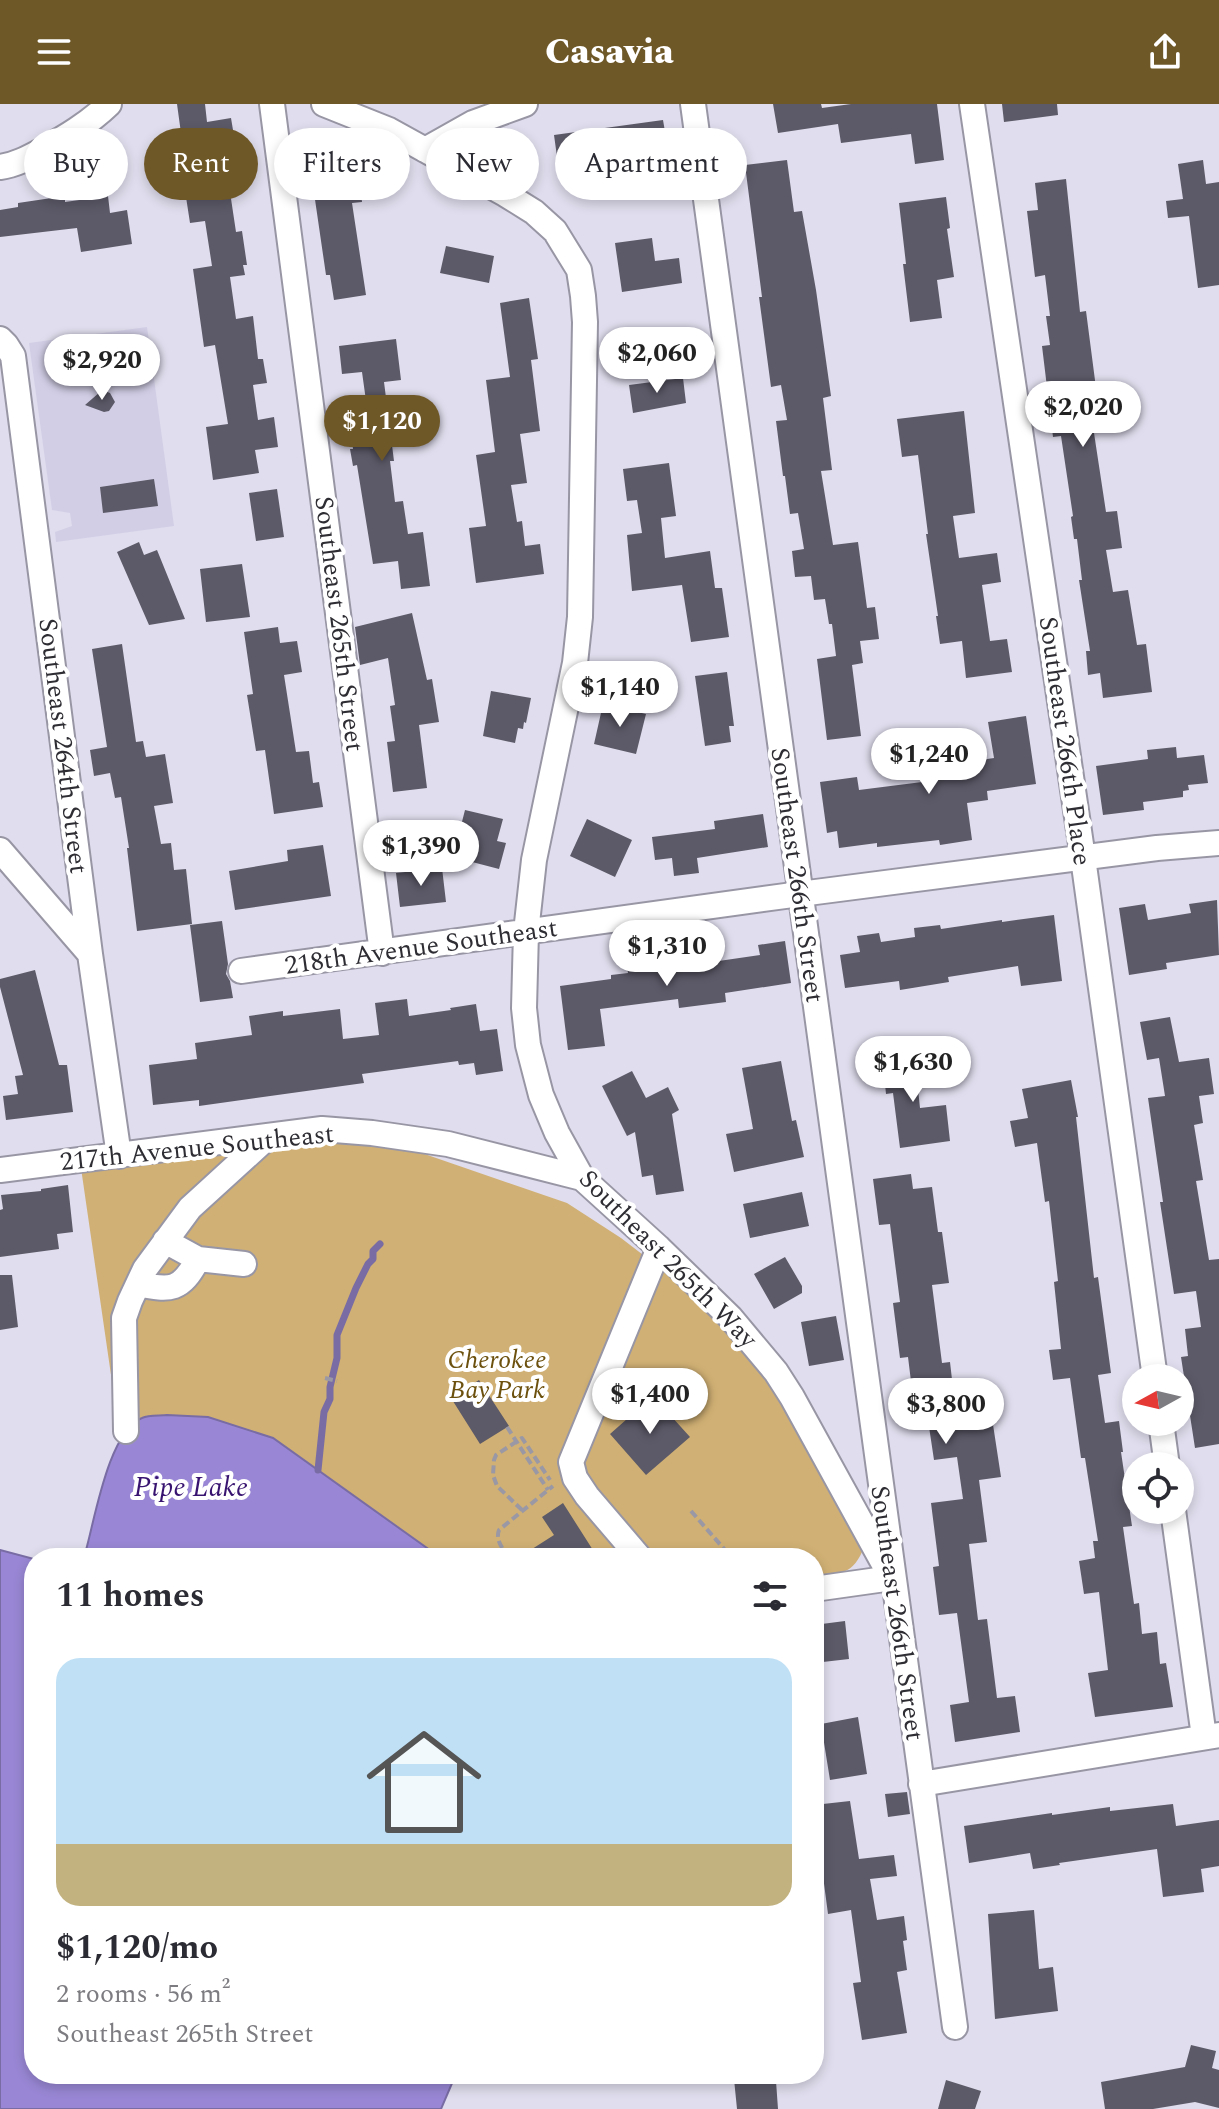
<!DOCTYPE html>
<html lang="en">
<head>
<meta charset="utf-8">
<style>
	:root { --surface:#fff; --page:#f2f2f3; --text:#2b2b33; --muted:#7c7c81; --accent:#6f5828 }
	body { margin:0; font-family:Spectral,serif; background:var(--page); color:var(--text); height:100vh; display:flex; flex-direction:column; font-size:30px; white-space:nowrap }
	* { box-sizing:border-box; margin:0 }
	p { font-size:26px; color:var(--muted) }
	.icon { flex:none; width:44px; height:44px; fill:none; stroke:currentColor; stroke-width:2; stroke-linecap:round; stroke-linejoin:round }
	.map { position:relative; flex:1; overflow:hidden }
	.panel { position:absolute; left:24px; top:1444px; width:800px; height:536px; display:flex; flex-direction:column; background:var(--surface); border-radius:32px; box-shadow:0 4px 12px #0003 }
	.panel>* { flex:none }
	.guide { position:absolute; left:24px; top:24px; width:800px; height:72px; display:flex; gap:16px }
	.needle { width:52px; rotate:262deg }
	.tools { position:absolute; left:1122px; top:1260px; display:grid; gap:16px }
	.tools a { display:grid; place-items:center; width:72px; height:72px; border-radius:50%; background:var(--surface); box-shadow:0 4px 12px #0003; font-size:40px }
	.price { position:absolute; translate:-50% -68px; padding:0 18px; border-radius:28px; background:#fff; color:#222; font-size:26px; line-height:52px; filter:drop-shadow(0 2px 4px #0008) }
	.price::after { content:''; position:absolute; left:50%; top:48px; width:24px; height:18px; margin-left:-12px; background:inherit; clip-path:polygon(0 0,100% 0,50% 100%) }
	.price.selected { background:var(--accent); color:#fff }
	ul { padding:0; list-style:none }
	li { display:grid; align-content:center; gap:16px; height:424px; padding:0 32px }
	li span { display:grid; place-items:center; height:248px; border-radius:24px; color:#555 }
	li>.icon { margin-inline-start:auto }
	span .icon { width:144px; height:144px; fill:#fffc; stroke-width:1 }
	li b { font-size:34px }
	h2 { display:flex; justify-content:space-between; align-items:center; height:96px; padding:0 32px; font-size:34px }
	.chip { padding:0 28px; border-radius:36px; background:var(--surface); box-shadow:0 4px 12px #0003; font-size:28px; line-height:72px }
	.chip.selected { background:var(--accent); color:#fff }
	header { display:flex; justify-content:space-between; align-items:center; height:104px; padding:0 32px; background:var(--accent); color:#fff; font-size:36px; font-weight:800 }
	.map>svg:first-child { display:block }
	.built { fill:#d2cee6 }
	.green { fill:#d0b074 }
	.water { fill:#9987d5; stroke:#796ca4; stroke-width:2 }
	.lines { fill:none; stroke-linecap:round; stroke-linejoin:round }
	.stream { stroke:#796ca4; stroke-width:7 }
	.building { fill:#5c5a68 }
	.minor-casing { stroke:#9896a5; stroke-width:28 }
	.path { stroke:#9a98a4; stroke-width:4; stroke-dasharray:8 4; stroke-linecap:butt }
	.minor { stroke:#fff; stroke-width:24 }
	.labels { text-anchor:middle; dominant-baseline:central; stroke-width:8; stroke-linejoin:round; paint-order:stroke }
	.street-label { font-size:26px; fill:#2e2d33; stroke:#fff }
	.park-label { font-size:26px; font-style:italic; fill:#6c500d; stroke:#fff }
	.water-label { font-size:28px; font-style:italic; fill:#381470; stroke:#fff }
</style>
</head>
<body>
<header><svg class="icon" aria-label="menu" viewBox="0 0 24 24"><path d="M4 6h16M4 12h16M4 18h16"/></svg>Casavia<svg class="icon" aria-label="share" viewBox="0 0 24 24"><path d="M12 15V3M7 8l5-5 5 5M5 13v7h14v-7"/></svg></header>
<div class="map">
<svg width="1219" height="2005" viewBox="0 0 1219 2005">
	<rect width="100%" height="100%" fill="#e0ddee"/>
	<path class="built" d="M147,223l27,199 -118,16 -1,-10 17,-6 -2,-13 -18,-3 -23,-167z"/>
	<path class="green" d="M320,1029l64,7 183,63 54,35 90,69 29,38 32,43 90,164c-11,24 -24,21 -48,25v-19h-373l-34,-22 -199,-119 -41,-2 -26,3 -21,19 -39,-269z"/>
	<path class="water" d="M167,1311l41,2 65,21 168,120h-369l14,-8c9,-32 23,-119 56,-132 7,-3 18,-2 25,-3z
		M0,1446l34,9v515h422l-15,35h-441z"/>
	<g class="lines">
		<path class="stream" d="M318,1366l6,-58 6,-13v-12l7,-29v-23l19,-47 12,-24 5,-5v-8l7,-7"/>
	</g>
	<path class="building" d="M177,0h28l2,18 24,-4 5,30h-5l6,43 -7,1 6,40 6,-1 5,34h-4l2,10 -15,2 6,42 17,-3 5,43h5l4,24 -14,2 5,35 16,-3 4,30 -23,3 4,23 -46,7 -7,-53 22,-3 -13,-79 -11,2 -11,-78 19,-3 -7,-45 -15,2 -4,-26h7l-6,-43 -3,1z
		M773,0h48l1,4 29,-4h86l7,56 -29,4 -4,-30 -70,9 -3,-19 -60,9z
		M1002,0h55l1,11 -54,7z
		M663,16l5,29 -63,8 1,8 -47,6 -5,-36z
		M357,50l5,48 -10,1 14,92 -32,5 -4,-25h-4l-14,-96 8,-1 -1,-20z
		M787,56l7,52 8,-1 14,79 15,106 -8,2 9,72 -11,1 12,74 25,-3 9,66 8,-1 4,32 -19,2 3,22 -11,2 9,71 -34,4 -10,-81 19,-3 -4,-32h-3l-4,-25 -11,1 -3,-24 -16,1 -3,-26 12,-2 -6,-36 -8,1 -5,-38h-2l-7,-55 11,-1 -6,-35 -10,2 -12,-90h3l-17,-132z
		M1203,56l3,24 13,-2v103l-21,3 -9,-72 -21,2 -2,-17 17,-2 -5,-35z
		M1066,75l14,133 6,-1 10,77h5l5,44 -12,1 12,79 11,-1 5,37 -16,2 7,42 15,-2 9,55 9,-1 6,48 -49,6 -3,-25 -12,2 -2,-24h4l-11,-71h3l-5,-41h-3l-3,-22 2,-1 -12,-80 -8,1 -11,-91 8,-1 -4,-29h4l-5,-41 -10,2 -8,-66 11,-1 -3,-27z
		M65,92v6l43,-6 2,17 17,-3 5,34 -51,8 -4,-24 -77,9v-27l18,-3v-4z
		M946,93l4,31 -3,1 7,48 -17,3 5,38 -32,4 -7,-58h3l-7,-61z
		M652,134l3,23 24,-3 3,25 -60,9 -7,-49z
		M446,142l48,10 -5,27 -49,-10z
		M529,194l9,61 -7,1 9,71 -20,3 7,49 -16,2 6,37 5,-1 3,25 15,-2 4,30 -68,9 -7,-55 17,-2 -10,-71 19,-3 -9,-72 24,-3 -10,-74z
		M396,235l5,41 -17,2 10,79h-4l5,41 8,-1 5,33 15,-2 7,54 -29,3 -3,-28 -25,3 -16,-99 -4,1 -3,-17h3l-5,-39 19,-2 -5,-36 -20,2 -3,-28z
		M683,274l3,25 -53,10 -4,-28z
		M105,287l5,2 5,9 -6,9 -5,1 -19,-7 15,-13z
		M964,307l11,102 -22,3 6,42 38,-5 4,29 -19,3 8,56 17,-2 5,33 -46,6 -4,-37 -22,3 -4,-28h2l-12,-82h2l-10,-79 -16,2 -5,-38z
		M669,359l7,53 -15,2 4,40 45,-7 5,37h7l7,49 -38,5 -9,-57 -50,6 -5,-56 15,-2 -5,-33 -10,1 -4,-32z
		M154,375l4,27 -55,7 -3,-26z
		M277,385l7,48 -28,4 -7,-48z
		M139,438l5,13 13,-5 28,69 -36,6 -32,-73z
		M242,460l8,53 -44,5 -6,-53z
		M412,509l15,67 5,-1 7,43 -20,3 8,63 -34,4 -6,-50 8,-1 -5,-35 5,-1 -7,-47 -28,7 -5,-38z
		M278,523l2,16 17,-2 5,31 -18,3 12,77 13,-1 4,32 6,-1 4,25 -49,7 -9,-64 -9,1 -9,-56 6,-1 -9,-62z
		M122,540l14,98 7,-1 3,16 19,-3 8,49 -19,3 7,38 10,-1 3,27 12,-1 6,55 -55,7 -10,-83h2l-8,-51 -6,1 -5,-25 -16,3 -4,-26 17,-3 -15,-98z
		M727,568l7,54h-5l2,16 -26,4 -10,-70z
		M491,587l40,7 -5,25 -2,-1 -1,7 -5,-1 -3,15 -32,-7z
		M603,600l43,10 -10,40 -42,-10z
		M1026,612l10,68 -49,7 1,9 -21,3 5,37 -32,5 -1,-5 -62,7v-4l-38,5 -2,-17 -10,2 -7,-51 37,-5 2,13 71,-9 -3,-13 67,-10 -6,-36z
		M1176,643l1,11 27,-3 4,28 -20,2 1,5 -6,1v6l-40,5 1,8 -41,5 -7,-49 52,-7 -1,-9z
		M465,706l38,9 -6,22 9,2 -7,26 -46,-12z
		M763,710l5,33 -71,11 2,15 -25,3 -2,-18 -17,2 -3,-23 63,-8 -1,-8z
		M587,715l45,21 -17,37 -45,-21z
		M323,741l8,51 -96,14 -6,-39 59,-10 -1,-11z
		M442,764l4,34 -46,5 -4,-34z
		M1217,796l2,55 -53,8 1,6 -38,6 -10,-67 26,-4 3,16 43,-7 -2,-9z
		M1054,811l8,66 -41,5 -3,-20 -70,11 1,5 -49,8 -1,-9 -54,7 -5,-33 20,-3 -3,-16 22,-3 2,9 34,-5 -1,-9 26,-3 1,4 61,-9v2z
		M222,817l6,43 -2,10 4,7 3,17 -33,4 -10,-77z
		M785,837l6,42 -66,10 1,9 -47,6 -1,-9 -78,10 5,37 -37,4 -8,-64 51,-7v-4l17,-2 -2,-12 30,-4v5l48,-6 1,7 55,-8 -2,-10z
		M35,866l24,95h8l6,47 -67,8 -3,-24 15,-2 -3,-18 8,-1 -23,-88v-8z
		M407,895l2,17 42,-6 -1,-2 26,-4 4,27 17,-2 6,42 -27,4 -2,-12 -15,2 -1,-4 -96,13 2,9 -165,23v-6l-46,5 -4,-40 48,-6 -2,-16 57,-8 -3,-19 34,-5v5l57,-7 3,30 36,-4 -4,-32z
		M1170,913l9,45 30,-4 5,36 -15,2 4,27 -9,2 9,55 -7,1 13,79 10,-1v185l-24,4 -14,-91 7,-1 -3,-27 16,-2 -5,-36 -22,3 -14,-92h3l-15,-104 17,-2 -6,-38 -12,2 -7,-38z
		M914,947l6,57 26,-3 4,36 -50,7 -7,-55 -7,1 -4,-39z
		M781,957l11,60 4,-1 8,37 -70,15 -8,-38 27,-5 -11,-61z
		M632,967l14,27 22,-11 11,23 -7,4 12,77 -28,4 -3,-20 -11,2 -7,-45 -8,4 -25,-50z
		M1071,976l7,37h-2l18,161 4,-1 13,96 -13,2 7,48 14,-2 4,31h-2l11,74 -9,1 11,77 5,-1 3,31 15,-2 3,32 6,-1 7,44 -78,10 -7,-44 20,-3 -9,-78 -15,2 -5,-33 16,-3 -2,-17h5l-13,-83h-4l-11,-80 -17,2 -4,-30 12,-1 -7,-67 4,-1 -9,-80 -4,1 -8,-59 -22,4 -5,-26 18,-3 -6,-29z
		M911,1070l2,15 19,-2 6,45h4l7,51 -17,2 10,78 8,-1 7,61 35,-5 9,59 -22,3 8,62 -18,2 9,76 9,-1 10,79 18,-2 5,36 -65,10 -5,-37 19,-3 -12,-89 -18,2 -6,-48 6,-1 -8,-63 32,-4 -6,-42 -23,3 -6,-40 -12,2 -8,-65 -8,1 -7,-55 7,-1 -10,-78 -11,1 -6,-46z
		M68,1081l5,47 -16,2 2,15 -59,8v-47l3,-1 -2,-14 40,-4v-2z
		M802,1088l7,34 -59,12 -7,-34z
		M785,1153l17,29v7l-28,16 -20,-35z
		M0,1171h12l6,52 -18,3z
		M836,1212l8,44 -35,6 -8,-44z
		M479,1276l30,46 -29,18 -29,-46z
		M653,1292l37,41 -44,38 -36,-41z
		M563,1399l35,55h-80l36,-23 -12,-18z
		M845,1517l4,38 -35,4v-38z
		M858,1613l9,57 -37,6 -9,-56z
		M907,1688l3,22 -22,3 -3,-23z
		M850,1697l9,58 35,-4 3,21 -27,3 7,41 27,-4 3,24 -4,1 4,29 -10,2 10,61 -45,7 -9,-57 8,-1 -10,-72 -23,4 -10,-76h-4v-33z
		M1173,1700l3,22 43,-6v46l-18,3 3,23 -41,5 -6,-48 -98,14 1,2 -27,4 -3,-16 -61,10 -5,-37 88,-13v2l58,-8v4z
		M1034,1806l5,59 14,-2 5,44 -63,8 -7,-105z
		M1191,1941l25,6 -4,17 7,2v38l-24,-6 -42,7h-48l-4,-27 84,-15z
		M765,1972v6l11,-1 2,28h-41l-3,-30z
		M946,1976l35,11 -6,18h-37z"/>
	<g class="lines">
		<defs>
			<path id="minor" d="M272,0l110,849
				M324,0l65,26 116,64 29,18 21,19 24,39 4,26 2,26 -5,295 -5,46 -41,197 -8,72 -2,76 4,37 13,50 16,38 25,45 77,70 71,69 46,55 16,25 93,169
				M693,0l262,1923
				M972,0l111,754 72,520
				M425,46l48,-27 52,-19
				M0,63c15,-2 28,-9 41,-16 25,-14 47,-27 68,-47
				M0,235l6,6 7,11 77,598 29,202
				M0,746l90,104
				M241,867l559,-77 357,-46 62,-5
				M0,1066l322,-41 50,4 76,11 134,34
				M165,1137l33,18 46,5
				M138,1180c33,7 43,7 60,-25
				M1161,1318l6,44
				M126,1327l-2,-113 6,-17 15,-32 45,-61 79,-72
				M1173,1406l31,227
				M640,1454l-53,-62 -12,-18 -4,-16 88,-214
				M814,1485l78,-11
				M921,1680l298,-49"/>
		</defs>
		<use href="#minor" class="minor-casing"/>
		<path class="path" d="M325,1274l12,3
			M507,1323l41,63
			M522,1406l-25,-24 -4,-11 1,-15 2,-5 26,-17 28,42
			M691,1407l41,47
			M509,1454c-6,-9 -14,-18 -10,-28l54,-44"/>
		<use href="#minor" class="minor"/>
	</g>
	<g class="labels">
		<g class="street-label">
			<text transform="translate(339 520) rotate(83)">Southeast 265th Street</text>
			<text transform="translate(1065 637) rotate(82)">Southeast 266th Place</text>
			<text transform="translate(63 642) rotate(83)">Southeast 264th Street</text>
			<text transform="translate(797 771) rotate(82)">Southeast 266th Street</text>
			<text transform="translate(421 843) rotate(-8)">218th Avenue Southeast</text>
			<text transform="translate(197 1044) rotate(-6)">217th Avenue Southeast</text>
			<text transform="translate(668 1155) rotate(45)">Southeast 265th Way</text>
			<text transform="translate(897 1509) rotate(82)">Southeast 266th Street</text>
		</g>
		<g class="park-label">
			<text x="497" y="1256">Cherokee<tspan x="497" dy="30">Bay Park</tspan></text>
		</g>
		<g class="water-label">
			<text x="191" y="1383">Pipe Lake</text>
		</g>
	</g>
</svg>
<div class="tools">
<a><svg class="needle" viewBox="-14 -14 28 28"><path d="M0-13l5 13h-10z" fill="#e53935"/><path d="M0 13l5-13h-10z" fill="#7c7c81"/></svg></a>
<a><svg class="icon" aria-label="locate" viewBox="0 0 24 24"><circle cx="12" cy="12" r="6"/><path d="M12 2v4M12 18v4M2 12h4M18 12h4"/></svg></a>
</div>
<b class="price" style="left:657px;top:291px">$2,060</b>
<b class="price" style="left:102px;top:298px">$2,920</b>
<b class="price" style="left:1083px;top:345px">$2,020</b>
<b class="price selected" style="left:382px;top:359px">$1,120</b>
<b class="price" style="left:620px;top:625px">$1,140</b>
<b class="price" style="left:929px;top:692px">$1,240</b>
<b class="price" style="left:421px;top:784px">$1,390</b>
<b class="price" style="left:667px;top:884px">$1,310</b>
<b class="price" style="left:913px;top:1000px">$1,630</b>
<b class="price" style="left:650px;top:1332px">$1,400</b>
<b class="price" style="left:946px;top:1342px">$3,800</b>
<div class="guide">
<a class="chip">Buy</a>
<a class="chip selected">Rent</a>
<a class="chip">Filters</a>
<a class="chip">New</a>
<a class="chip">Apartment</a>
</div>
<section class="panel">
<h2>11 homes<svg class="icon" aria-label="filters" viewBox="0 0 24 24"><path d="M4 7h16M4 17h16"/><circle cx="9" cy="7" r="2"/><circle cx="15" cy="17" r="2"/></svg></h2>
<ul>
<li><span style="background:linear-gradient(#bfe0f5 75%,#c2b280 0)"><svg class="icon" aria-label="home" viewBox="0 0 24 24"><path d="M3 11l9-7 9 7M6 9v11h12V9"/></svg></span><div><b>$1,120/mo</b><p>2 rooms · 56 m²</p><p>Southeast 265th Street</p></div></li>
</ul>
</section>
</div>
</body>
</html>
